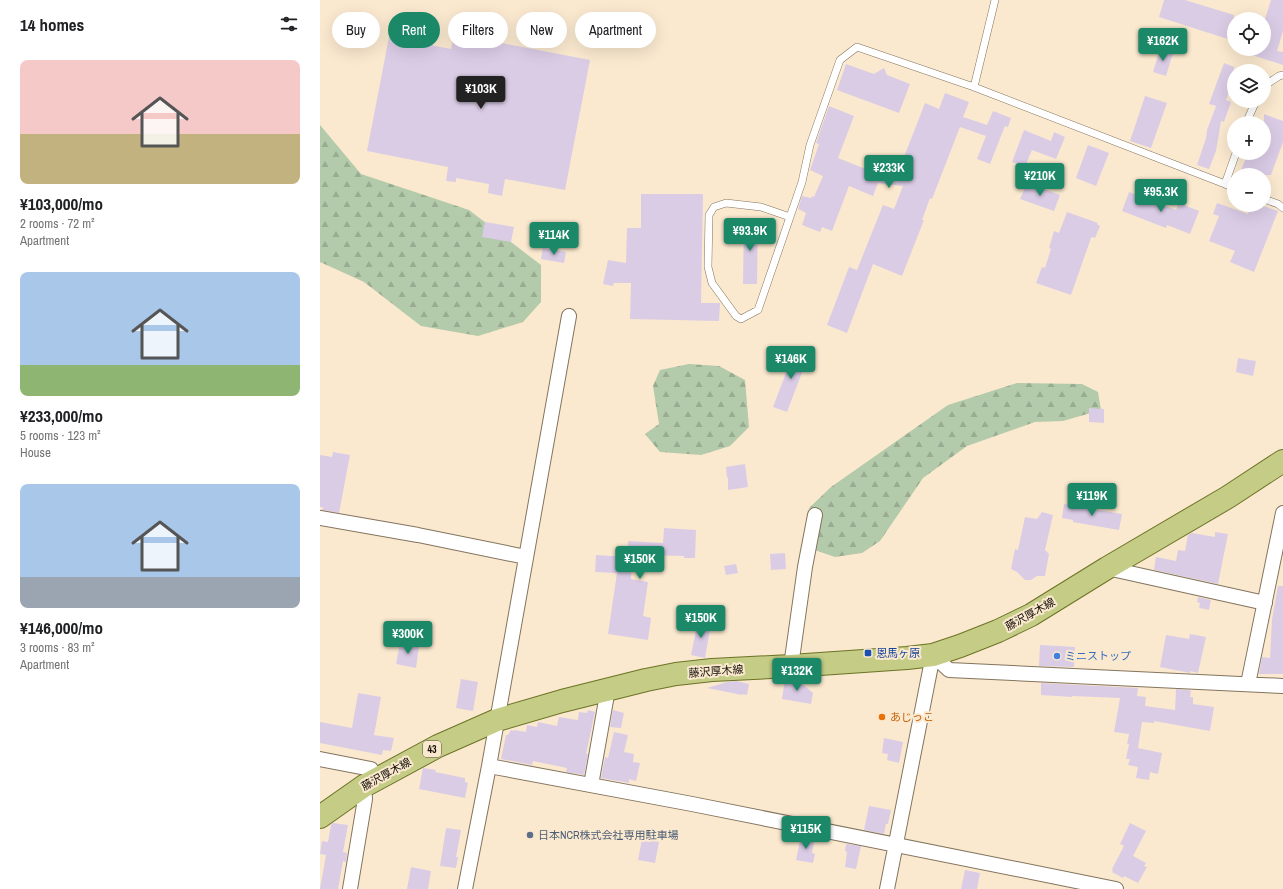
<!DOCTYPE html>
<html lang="en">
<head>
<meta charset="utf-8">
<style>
	:root { --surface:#fff; --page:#f6f6f6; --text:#202124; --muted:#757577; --accent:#1b8967 }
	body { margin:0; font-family:"Archivo Narrow","Noto Sans JP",sans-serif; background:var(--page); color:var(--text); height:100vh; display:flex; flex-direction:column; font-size:15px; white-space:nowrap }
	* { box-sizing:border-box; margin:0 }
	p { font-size:13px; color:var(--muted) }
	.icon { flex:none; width:22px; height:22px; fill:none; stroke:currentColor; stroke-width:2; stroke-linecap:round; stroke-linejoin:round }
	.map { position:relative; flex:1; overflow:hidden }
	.details { display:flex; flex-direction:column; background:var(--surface); width:320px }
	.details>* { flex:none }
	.guide { position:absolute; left:12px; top:12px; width:380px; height:36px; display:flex; gap:8px }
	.fabs { position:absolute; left:907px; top:12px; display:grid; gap:8px }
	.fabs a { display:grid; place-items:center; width:44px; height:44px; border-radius:50%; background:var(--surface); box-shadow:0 4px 16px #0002; font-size:20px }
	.price { position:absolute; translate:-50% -34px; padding:0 9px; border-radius:4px; background:var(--accent); color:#fff; font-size:13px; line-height:26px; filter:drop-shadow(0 1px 2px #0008) }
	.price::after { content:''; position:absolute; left:50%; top:24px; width:12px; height:9px; margin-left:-6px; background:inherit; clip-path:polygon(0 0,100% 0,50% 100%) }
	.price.selected { background:#222; color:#fff }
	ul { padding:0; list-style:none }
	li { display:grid; align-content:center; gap:8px; height:212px; padding:0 20px }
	li span { display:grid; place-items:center; height:124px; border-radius:8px; color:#555 }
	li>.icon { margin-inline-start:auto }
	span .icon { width:72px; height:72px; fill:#fffc; stroke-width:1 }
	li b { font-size:17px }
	h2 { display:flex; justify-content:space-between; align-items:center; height:48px; padding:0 20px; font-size:17px }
	.pill { padding:0 14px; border-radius:18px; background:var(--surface); box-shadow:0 4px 16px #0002; font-size:14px; line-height:36px }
	.pill.selected { background:var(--accent); color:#fff }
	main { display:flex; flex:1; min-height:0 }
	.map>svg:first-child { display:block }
	.forest { fill:url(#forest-firs) }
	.building { fill:#dbcce6 }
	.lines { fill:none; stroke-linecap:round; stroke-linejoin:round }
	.lane-casing { stroke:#83745d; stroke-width:8 }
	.street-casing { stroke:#83745d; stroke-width:16 }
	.primary-casing { stroke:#6c7325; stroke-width:24 }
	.lane { stroke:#fff; stroke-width:7 }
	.street { stroke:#fff; stroke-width:14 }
	.primary { stroke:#c4cc86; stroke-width:22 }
	.transit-dot { fill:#1a4fb4; stroke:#fae9cf; stroke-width:1.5 }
	.shop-dot { fill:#3f7fe0; stroke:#fae9cf; stroke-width:1.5 }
	.food-dot { fill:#e8710a; stroke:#fae9cf; stroke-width:1.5 }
	.service-dot { fill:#5c6f8a; stroke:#fae9cf; stroke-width:1.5 }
	.labels { text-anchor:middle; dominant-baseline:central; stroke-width:4; stroke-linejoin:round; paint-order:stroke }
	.shield { fill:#fae9cf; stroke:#595042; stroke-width:1 }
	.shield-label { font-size:10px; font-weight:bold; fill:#140e06 }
	.street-label { font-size:11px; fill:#140e06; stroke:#fae9cf }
	.transit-label { font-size:11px; fill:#164399; stroke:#fae9cf; text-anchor:start }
	.shop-label { font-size:11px; fill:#366cbe; stroke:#fae9cf; text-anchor:start }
	.food-label { font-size:11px; fill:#c56008; stroke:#fae9cf; text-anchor:start }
	.service-label { font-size:11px; fill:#4e5e75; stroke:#fae9cf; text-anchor:start }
</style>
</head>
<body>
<main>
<section class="details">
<h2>14 homes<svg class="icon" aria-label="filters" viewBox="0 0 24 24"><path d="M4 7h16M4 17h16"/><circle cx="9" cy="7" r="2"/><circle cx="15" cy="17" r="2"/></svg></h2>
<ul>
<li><span style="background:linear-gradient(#f6c9c9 60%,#c2b280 0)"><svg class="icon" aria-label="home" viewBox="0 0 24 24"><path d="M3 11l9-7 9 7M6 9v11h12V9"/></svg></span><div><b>¥103,000/mo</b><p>2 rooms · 72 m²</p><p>Apartment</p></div></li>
<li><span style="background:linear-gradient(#a9c7e8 75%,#8fb573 0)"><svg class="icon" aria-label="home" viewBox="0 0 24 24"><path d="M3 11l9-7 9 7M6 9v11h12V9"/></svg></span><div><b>¥233,000/mo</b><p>5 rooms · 123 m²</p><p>House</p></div></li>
<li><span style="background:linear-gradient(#a9c7e8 75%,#9aa5b1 0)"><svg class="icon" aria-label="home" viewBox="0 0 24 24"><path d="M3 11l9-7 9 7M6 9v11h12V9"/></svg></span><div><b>¥146,000/mo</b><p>3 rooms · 83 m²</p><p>Apartment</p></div></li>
</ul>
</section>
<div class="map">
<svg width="963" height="889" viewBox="0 0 963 889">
	<defs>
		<pattern id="forest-firs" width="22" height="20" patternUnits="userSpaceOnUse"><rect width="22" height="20" fill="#b3caab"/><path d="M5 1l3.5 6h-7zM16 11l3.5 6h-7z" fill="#99ac92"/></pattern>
	</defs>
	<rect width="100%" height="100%" fill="#fae9cf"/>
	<path class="forest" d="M0,125l41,49 108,36 72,55v37l-18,20 -45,14 -57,-10 -57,-44 -44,-20z
		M369,364l30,2 26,14 4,47 -19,19 -29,9 -41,-3 -15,-18 14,-10 -6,-38 7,-16z
		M697,383l65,1 16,8 3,18 -38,11 -28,1 -68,24 -44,32 -43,63 -18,12 -27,4 -29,-10 3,-39 22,-21 117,-82z"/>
	<path class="building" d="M844,0h21l49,15v26l-75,-24z
		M951,0h12v31l-6,20 6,1v13l-43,-14v-2h24v-27z
		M134,34l136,26 -25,130 -60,-11 -3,17 -14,-3 1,-9 -33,-6v4l-10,-1 2,-14 -81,-16 22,-114 62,12z
		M840,49l13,4 -7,23 -13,-4z
		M904,63l10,4v19l-3,-1 -5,15 5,2 -7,20 -3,-1 -5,30 -7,18 -12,-4 9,-27 1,-8 9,-24 -7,-2z
		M526,64l28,10 10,-6 3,7 23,9 -11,29 -62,-23z
		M625,93l24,9 -6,15 24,8 6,-14 18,7 -3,9 -3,-1 -15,38 -13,-5 9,-23 -26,-9 -28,72 -2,-1 -8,22h2l-22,56 -29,-12 -26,69 -20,-8 22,-58 8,3 26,-65 11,4 9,-23 -25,-3 -5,13 -24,-10 -17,45 -10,-4 -2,5 -18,-7 4,-12 -8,-4 4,-13 9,2 1,-2 2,1 9,-21 -13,-6 9,-26 -3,-1 13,-37 25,10 -16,42 55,22 7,-18h2l23,-59 14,6z
		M825,96l22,7 -16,45 -21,-7z
		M944,114l19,7v21l-12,33h-17l-13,-5 7,-17h16z
		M704,130l27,11 3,-9 11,5 -9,22 -24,-9 -7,17 -13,-5z
		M768,145l21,8 -13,33 -20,-8z
		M707,183l33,12 -6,16 -34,-12z
		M809,192l47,18 3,-7 20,8 -9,23 -23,-9 -1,3 -44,-17z
		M321,194h62l-2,109h19l-1,18 -89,-2 1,-36h-17l-1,3 -10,-2 5,-24 18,3 1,-35h14z
		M897,203l31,11 3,-9h10l17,6 -24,61 -24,-10 5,-11 -26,-10 10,-25 -6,-2z
		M747,212l31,11 -1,1 3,2 -5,12 -3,-1 -1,1 -20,57 -35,-12 6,-16 3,1 6,-19 -2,-1 5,-17 5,2z
		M424,219h14l-1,65h-14z
		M165,222l29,5 -3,15 -29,-5z
		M223,248l23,4 -2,11 -23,-4z
		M475,349l14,5 -22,58 -14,-5z
		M918,358l18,3 -3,15 -17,-4z
		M769,408l15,1v14l-15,-1z
		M13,452l17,3 -11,58 -17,-3 1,-3h-3v-52l12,2z
		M425,464l3,23 -20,3v-13l-1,1 -1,-11z
		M744,504l58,10 -3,16 -46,-8v-2l-11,-2z
		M722,512l11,3 -8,35 4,4 -4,22h-8l-6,4h-6l-8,-8 -6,-3 4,-20 3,1 7,-33 12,2z
		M344,528l32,2 -1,28h-11v-2l-39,-1v5l-13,-1 -1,20 17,3 -5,34 8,2 -3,22 -40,-6 9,-61 -22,-1 1,-17 31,2 1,-16 35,2z
		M895,532l13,2 -10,50 -64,-14 2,-13 20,4 2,-11 7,1 3,-16 4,-2 23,4z
		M465,553l1,16 -15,1 -1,-16z
		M416,564l2,9 -12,2 -2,-9z
		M958,586h5v88h-24l3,-17 8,1 2,-39z
		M878,597l13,3 -2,10 -10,-2 1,-5 -3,-1z
		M378,620l13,4 -6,34 -14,-3z
		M870,634l16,3 -8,36 -8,-2v2l-30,-6 6,-32 23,4z
		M80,643l19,3 -3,22 -20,-4z
		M720,645l35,2 -1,20 -35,-1z
		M141,679l17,3 -5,29 -17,-3z
		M465,679l14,2 14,12 -2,11 -29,-5z
		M416,681l13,3 -2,11 -5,-1v1l-35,-7 20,-6z
		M721,683l97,5 -1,8 9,1 -1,9 30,4 1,-21 12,1 3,1 -1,6h3v7l21,3 -4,24 -56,-10v2l-12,-1 -4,26 24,5 -4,21 -8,-2 -1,8 -13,-2 2,-11 -10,-2 2,-6h-4l3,-15h-2l2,-10 -15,-2 6,-34 -48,-2v1l-31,-2z
		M38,693l23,4 -7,38 20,3 -3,13 -8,-1 -1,5 -62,-12v-21l32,6z
		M268,710l7,2 -9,42h2l-4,21 -18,-3 1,-4 -34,-7 -1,4 -31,-6 5,-24h2l3,-5 3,1v-1l12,2 1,-7 10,2 1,-5 19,4 2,-9 19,3 1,-8 8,1z
		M293,710l11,3 -3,15 -11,-1z
		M294,732l14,3 -4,17 10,2 -1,8 7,1 -4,18 -7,-2v4l-28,-5 4,-21 3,1z
		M564,738l19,4 -4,21 -12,-3 1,-6 -6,-1z
		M103,768l13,2 -1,2 30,6v4l3,1 -3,15 -46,-9z
		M549,806l22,4 -3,14h-2l-2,10 -20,-4z
		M13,823l15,2 -5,27 4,1 -1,9 -3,-1 -5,28h-18l6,-34 -6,-1 2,-13 6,1 3,-17z
		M810,823l16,8 -13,25 13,7 -2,3 3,1 -9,16 -14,-7 -1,2 -11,-6 1,-2 -1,-1 12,-23 -4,-2z
		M126,828l15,2 -5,27h2l-2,11 -16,-2z
		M481,836l14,2 -3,15 3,1 -2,9 -17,-3z
		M322,839l17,3 -4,21 -17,-3z
		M526,844l15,2 -5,23 -11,-2 2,-15 -2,-1z
		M91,867l20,4 -3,18h-21z
		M645,870l15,3 -3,16h-16z"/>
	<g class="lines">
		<defs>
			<path id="lane" d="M944,86l15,-10 4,-1
				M654,87l251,97 11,-31
				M926,123l10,-22
				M905,184l9,4
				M944,199l14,5 5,4
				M470,217l-29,-10 -35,-4 -12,4 -5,8 -1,52 4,16 24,33 5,3 17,-9 44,-128 8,-37 30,-85 17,-13 117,40 21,-87"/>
			<path id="street" d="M0,518l98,17 108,22
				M787,568l158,35
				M613,655l16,15 334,16
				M471,666l14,-99 10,-52
				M928,684l35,-171
				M0,759l51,10 6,10
				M169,766l203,38 424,85
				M271,785l17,-96
				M30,889l15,-90 -1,-13
				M145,889l24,-123 80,-450
				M567,889l46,-234"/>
			<path id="primary" d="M0,817l44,-31 74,-40 59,-26 65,-19 84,-21 30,-6 36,-4 79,-4 116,-8 26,-3 27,-9 38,-15 33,-16 76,-47 121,-71 55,-36"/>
		</defs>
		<use href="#lane" class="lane-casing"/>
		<use href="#street" class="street-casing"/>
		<use href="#primary" class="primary-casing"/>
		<use href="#lane" class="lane"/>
		<use href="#street" class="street"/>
		<use href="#primary" class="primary"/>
	</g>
	<rect class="transit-dot" x="544" y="649" width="8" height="8" rx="2"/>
	<circle class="shop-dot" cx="737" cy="656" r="4"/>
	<circle class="food-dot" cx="562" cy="717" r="4"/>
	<circle class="service-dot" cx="210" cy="835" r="4"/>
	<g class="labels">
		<rect class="shield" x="103" y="741" width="18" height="16" rx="3"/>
		<g class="shield-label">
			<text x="112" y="749">43</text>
		</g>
		<g class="street-label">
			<text transform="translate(710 614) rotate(-29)">藤沢厚木線</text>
			<text transform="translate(396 671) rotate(-4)">藤沢厚木線</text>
			<text transform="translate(66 774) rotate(-29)">藤沢厚木線</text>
		</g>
		<g class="transit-label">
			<text x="556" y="653">恩馬ヶ原</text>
		</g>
		<g class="shop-label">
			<text x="745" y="656">ミニストップ</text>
		</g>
		<g class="food-label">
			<text x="570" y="717">あじっこ</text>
		</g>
		<g class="service-label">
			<text x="218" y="835">日本NCR株式会社専用駐車場</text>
		</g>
	</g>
</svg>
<div class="fabs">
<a><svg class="icon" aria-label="locate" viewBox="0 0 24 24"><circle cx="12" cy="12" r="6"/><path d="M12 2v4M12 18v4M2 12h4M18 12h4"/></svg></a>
<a><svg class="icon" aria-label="layers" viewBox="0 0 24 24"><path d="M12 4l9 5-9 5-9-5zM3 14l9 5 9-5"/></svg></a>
<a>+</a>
<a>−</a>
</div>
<b class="price" style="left:843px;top:62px">¥162K</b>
<b class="price selected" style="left:161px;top:110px">¥103K</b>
<b class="price" style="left:569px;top:189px">¥233K</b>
<b class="price" style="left:720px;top:197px">¥210K</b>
<b class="price" style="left:841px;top:213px">¥95.3K</b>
<b class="price" style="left:430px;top:252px">¥93.9K</b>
<b class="price" style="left:234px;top:256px">¥114K</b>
<b class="price" style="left:471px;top:380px">¥146K</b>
<b class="price" style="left:772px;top:517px">¥119K</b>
<b class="price" style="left:320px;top:580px">¥150K</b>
<b class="price" style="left:381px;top:639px">¥150K</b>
<b class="price" style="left:88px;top:655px">¥300K</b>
<b class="price" style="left:477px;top:692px">¥132K</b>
<b class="price" style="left:486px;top:850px">¥115K</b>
<div class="guide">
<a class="pill">Buy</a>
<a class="pill selected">Rent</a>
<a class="pill">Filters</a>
<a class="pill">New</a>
<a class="pill">Apartment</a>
</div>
</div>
</main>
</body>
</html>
